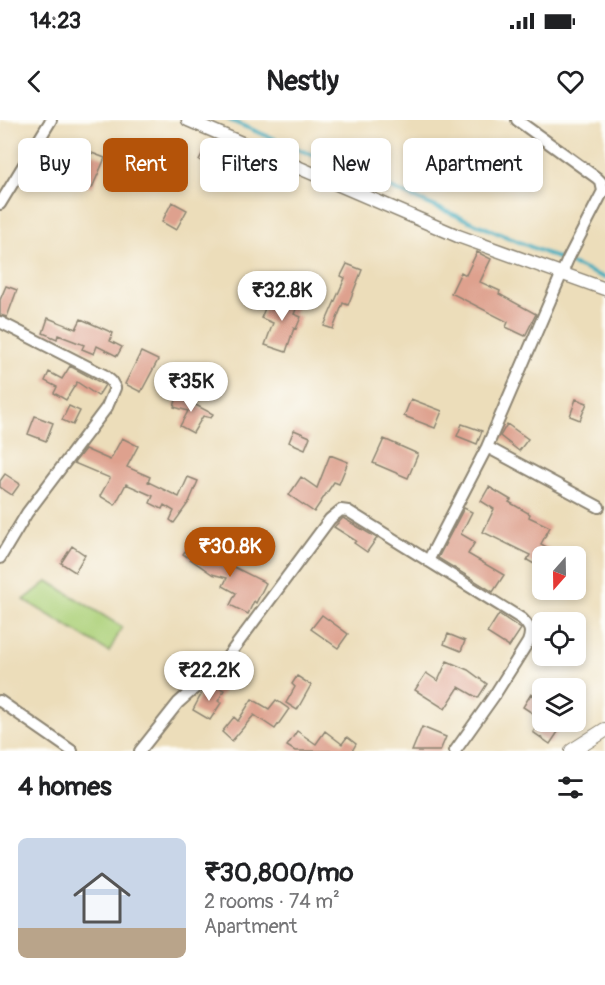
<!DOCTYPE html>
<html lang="en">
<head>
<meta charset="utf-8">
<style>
	:root { --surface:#fff; --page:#f6f6f6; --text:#202124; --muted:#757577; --accent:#b45309 }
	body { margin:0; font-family:Pangolin,sans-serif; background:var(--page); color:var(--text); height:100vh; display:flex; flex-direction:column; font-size:22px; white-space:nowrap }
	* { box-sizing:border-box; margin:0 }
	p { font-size:20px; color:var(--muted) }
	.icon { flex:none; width:33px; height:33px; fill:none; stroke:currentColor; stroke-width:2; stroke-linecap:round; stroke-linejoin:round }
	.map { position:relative; height:631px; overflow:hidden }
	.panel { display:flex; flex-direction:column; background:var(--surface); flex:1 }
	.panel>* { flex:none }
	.top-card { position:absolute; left:18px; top:18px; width:570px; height:54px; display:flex; gap:12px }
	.needle { width:39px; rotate:200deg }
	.buttons { position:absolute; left:532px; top:426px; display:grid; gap:12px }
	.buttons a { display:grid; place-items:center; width:54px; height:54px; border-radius:9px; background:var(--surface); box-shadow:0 3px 9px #0003; font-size:30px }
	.price { position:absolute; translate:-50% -51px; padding:0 14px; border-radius:21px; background:#fff; color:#222; font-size:20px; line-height:39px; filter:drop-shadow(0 2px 3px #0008) }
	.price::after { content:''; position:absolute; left:50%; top:36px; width:18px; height:14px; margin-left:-9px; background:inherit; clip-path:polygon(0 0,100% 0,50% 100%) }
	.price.on { background:var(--accent); color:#fff }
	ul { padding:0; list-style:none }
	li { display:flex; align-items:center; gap:18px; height:150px; padding:0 18px }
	li span { display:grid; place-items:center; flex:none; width:168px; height:120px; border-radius:9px; color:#555 }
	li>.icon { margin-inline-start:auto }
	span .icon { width:72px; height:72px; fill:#fffc; stroke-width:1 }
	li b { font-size:26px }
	h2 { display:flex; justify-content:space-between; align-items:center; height:72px; padding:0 18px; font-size:26px }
	.pill { padding:0 21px; border-radius:9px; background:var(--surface); box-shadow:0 3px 9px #0003; font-size:21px; line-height:54px }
	.pill.on { background:var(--accent); color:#fff }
	.status { display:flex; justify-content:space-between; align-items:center; height:42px; padding:0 30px; background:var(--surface); direction:ltr }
	.status svg { height:16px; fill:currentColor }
	header { display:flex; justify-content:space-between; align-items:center; height:78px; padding:0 18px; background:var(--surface); font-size:27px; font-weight:800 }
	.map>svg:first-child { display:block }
	.green { fill:#add17a; stroke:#6c7e52; stroke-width:1.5 }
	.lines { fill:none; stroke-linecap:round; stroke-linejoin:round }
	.stream { stroke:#3daabc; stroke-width:4 }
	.building { fill:#dea18e }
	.minor-casing { stroke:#8c8472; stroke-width:14 }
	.tertiary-casing { stroke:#8c8472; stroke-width:15 }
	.secondary-casing { stroke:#8c8472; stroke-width:16 }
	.minor { stroke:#fff; stroke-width:10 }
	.tertiary { stroke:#fff; stroke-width:12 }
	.secondary { stroke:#fff; stroke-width:14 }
</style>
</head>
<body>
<div class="status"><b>14:23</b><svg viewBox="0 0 49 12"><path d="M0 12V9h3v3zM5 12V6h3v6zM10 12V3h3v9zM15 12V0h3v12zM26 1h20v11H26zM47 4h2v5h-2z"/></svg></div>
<header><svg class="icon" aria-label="back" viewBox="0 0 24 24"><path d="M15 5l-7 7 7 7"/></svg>Nestly<svg class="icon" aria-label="heart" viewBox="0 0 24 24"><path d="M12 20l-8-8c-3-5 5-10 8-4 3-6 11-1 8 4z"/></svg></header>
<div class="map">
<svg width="605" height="631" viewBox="0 0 605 631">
	<rect width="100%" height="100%" fill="#fdfcf7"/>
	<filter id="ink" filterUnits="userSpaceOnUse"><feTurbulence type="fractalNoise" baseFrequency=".0167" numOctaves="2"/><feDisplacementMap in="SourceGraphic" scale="12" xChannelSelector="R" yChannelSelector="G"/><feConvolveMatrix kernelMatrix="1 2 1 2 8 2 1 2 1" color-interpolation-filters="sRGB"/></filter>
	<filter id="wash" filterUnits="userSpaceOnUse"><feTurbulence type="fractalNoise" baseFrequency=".008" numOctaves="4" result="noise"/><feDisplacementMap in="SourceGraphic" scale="24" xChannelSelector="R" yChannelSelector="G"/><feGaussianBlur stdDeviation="1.35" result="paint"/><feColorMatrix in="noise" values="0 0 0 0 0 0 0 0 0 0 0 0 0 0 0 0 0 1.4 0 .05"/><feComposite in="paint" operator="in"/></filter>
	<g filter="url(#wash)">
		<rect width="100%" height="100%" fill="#ecddba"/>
		<path class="green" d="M48,461l74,46 -13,25 -85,-52z"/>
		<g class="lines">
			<path class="stream" d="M229,0l376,158"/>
		</g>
		<g id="blocks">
			<path class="building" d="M207,25l17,9 -8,15 -17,-9z
				M84,30l21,8 -13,30 -30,-12 8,-19 10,4z
				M133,45l22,9 -4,11 -22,-9z
				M172,82l15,8 -11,20 -14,-8z
				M477,132l14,7 -11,23 20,9 -1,3 37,20 -11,22 -19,-9 2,-5 -57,-29 10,-21 5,3z
				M347,144l15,6 -14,35 -5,-2 -10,26 -9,-3 21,-48 -4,-2z
				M6,166l11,4 -10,27 -7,-2v-15z
				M292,171l10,4 -8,19 7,3 -5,12 -2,-1 -8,24 -21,-7 8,-22 -12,-5 7,-17 16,7z
				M48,198l28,11 5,-10 32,14 -3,8 12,6 -5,9 -20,-10 -3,8 -12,-5 2,-4 -26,-10 -1,4 -14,-6z
				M141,232l17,8 -17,32 -16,-8z
				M70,246l35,19 -7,11 -21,-14 -11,18 -12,-7 3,-6 -12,-6 4,-9 13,7z
				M178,274l11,3 -1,4 25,13 -2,4 -8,-2 -10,17 -13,-7 8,-15 -14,-4z
				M411,279l31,12 -7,17 -31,-12z
				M576,279l11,4 -7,17 -10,-4z
				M69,286l11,5 -7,14 -11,-5z
				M35,296l18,7 -7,18 -18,-7z
				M462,304l20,7 -5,13 -20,-8z
				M507,304l21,15 -9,12 -19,-15z
				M294,310l16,7 -5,12 -16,-7z
				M122,318l16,8 -11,21 23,10 -2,5 31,15 9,-20 10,4 -9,21 -15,21 -4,-3 4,-9 -10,-6 -2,4 -12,-6 3,-7 -27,-12 -11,21 -15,-9 10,-18 -36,-15 11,-14 25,11z
				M384,319l34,15 -10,24 -35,-15z
				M330,335l18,7 -9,22 -5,-2 -20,30 -25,-17 12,-18 16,11z
				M5,354l15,10 -8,11 -12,-8v-6z
				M489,367l22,13 -2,2 21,12 -1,3 21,10 -9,17 21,12h-19v13l-16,-9 3,-5 -47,-23 11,-23 -13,-8z
				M464,388l8,4 -11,22 14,8 -7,12 36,21 -11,17 -55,-34z
				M343,398l34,20 -10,14 -13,-9 2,-2 -22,-14z
				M191,422l24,15 -3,4 22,6 32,16 -10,20 -2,-2 -6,13 -18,-9 6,-12 -13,-7 4,-8 -15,-4 -29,-20z
				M72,426l13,9 -10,17 -14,-9z
				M499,494l22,15 -12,18 -22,-14z
				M322,495l26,19 -10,14 -27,-19z
				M448,514l17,7 -4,10 -17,-7z
				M447,541l21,9 19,14 -9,14 -19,-11 -14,22 -30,-19 11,-17 12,8z
				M297,556l14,9 -14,25 -11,-7 9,-16 -3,-3z
				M211,564l13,6 -6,11 3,2 -11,17 -17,-10 10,-19z
				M531,574l12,7v19l-20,-13z
				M252,579l17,10 7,-9 13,9 -14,20 -21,-14 -22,26 -10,-9 12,-15 4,4z
				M542,602h13l7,4 -12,18 -17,-12z
				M422,607l24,10 -6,14h-28z
				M297,611l19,13 9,-13 17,13 5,-7 9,7 -4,7h-57l-8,-5z"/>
		</g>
	</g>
	<g filter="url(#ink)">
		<use href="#blocks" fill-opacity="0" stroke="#8c8472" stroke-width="1.5"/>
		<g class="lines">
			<defs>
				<path id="minor" d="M0,84l51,-84
					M0,202l104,53 7,6 4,7 -8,19 -80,106 -27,45
					M487,327l112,60
					M428,441l59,-114 81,-188 35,-68 -2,-9 -4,-4 -80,-58
					M0,581l72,50
					M140,631l38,-48 45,-40 107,-144 11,-9 7,1 174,108c8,8 10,12 6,23l-34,54 -39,55"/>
				<path id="tertiary" d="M188,0l270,116 147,53"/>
				<path id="secondary" d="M572,631l33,-21"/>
			</defs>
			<use href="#minor" class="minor-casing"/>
			<use href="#tertiary" class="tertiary-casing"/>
			<use href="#secondary" class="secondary-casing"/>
			<use href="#minor" class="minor"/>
			<use href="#tertiary" class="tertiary"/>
			<use href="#secondary" class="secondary"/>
		</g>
	</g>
</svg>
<div class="buttons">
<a><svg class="needle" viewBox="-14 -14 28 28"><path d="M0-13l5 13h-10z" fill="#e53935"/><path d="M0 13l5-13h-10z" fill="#757577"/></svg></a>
<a><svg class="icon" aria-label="locate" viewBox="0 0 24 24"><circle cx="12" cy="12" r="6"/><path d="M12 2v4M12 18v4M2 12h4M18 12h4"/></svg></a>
<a><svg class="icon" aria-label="layers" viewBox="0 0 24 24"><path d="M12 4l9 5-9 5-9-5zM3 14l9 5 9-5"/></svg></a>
</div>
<b class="price" style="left:282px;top:202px">₹32.8K</b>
<b class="price" style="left:191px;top:293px">₹35K</b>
<b class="price on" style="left:230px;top:458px">₹30.8K</b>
<b class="price" style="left:209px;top:582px">₹22.2K</b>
<div class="top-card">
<a class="pill">Buy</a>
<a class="pill on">Rent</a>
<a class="pill">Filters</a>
<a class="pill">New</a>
<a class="pill">Apartment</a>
</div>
</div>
<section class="panel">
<h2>4 homes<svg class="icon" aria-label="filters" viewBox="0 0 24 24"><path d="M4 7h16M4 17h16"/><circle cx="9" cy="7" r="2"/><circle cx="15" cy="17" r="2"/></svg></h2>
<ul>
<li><span style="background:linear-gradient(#c9d6e8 75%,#b9a48a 0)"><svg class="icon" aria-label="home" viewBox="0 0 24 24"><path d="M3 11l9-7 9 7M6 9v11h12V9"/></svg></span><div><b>₹30,800/mo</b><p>2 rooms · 74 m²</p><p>Apartment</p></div></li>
</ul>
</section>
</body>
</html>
